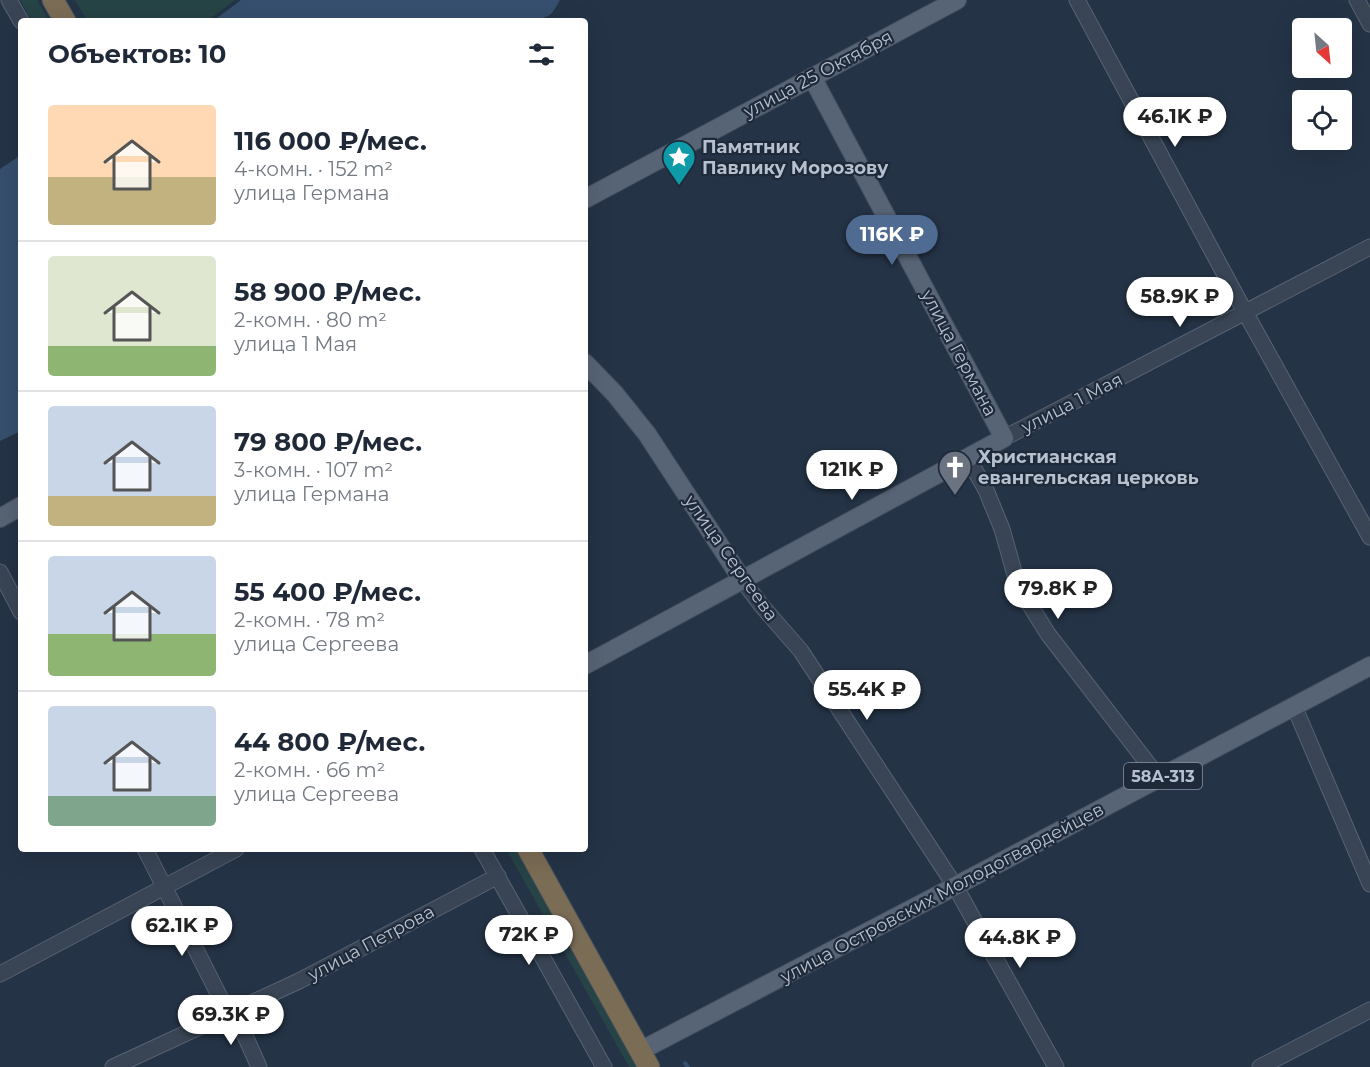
<!DOCTYPE html>
<html lang="ru">
<head>
<meta charset="utf-8">
<style>
	:root { --surface:#fff; --page:#f6f6f7; --text:#1f2937; --muted:#747a83; --line:#e0e1e3; --accent:#506b91 }
	body { margin:0; font-family:Montserrat,sans-serif; background:var(--page); color:var(--text); height:100vh; display:flex; flex-direction:column; font-size:22px; white-space:nowrap }
	* { box-sizing:border-box; margin:0 }
	p { font-size:20px; color:var(--muted) }
	.icon { flex:none; width:33px; height:33px; fill:none; stroke:currentColor; stroke-width:2; stroke-linecap:round; stroke-linejoin:round }
	.map { position:relative; flex:1; overflow:hidden }
	.sheet { position:absolute; left:18px; top:18px; width:570px; height:834px; display:flex; flex-direction:column; background:var(--surface); border-radius:6px; box-shadow:0 6px 24px #0002 }
	.sheet>* { flex:none }
	.needle { width:39px; rotate:153deg }
	.tools { position:absolute; left:1292px; top:18px; display:grid; gap:12px }
	.tools a { display:grid; place-items:center; width:60px; height:60px; border-radius:6px; background:var(--surface); box-shadow:0 6px 24px #0002; font-size:30px }
	.price { position:absolute; translate:-50% -51px; padding:0 14px; border-radius:21px; background:#fff; color:#222; font-size:20px; line-height:39px; filter:drop-shadow(0 2px 3px #0008) }
	.price::after { content:''; position:absolute; left:50%; top:36px; width:18px; height:14px; margin-left:-9px; background:inherit; clip-path:polygon(0 0,100% 0,50% 100%) }
	.price.active { background:var(--accent); color:#fff }
	ul { padding:0; list-style:none }
	li { display:flex; align-items:center; gap:18px; height:150px; padding:0 30px }
	li+li { border-top:2px solid var(--line) }
	li span { display:grid; place-items:center; flex:none; width:168px; height:120px; border-radius:6px; color:#555 }
	li>.icon { margin-inline-start:auto }
	span .icon { width:72px; height:72px; fill:#fffc; stroke-width:1 }
	li b { font-size:26px }
	h2 { display:flex; justify-content:space-between; align-items:center; height:72px; padding:0 30px; font-size:26px }
	.map>svg:first-child { display:block }
	.green { fill:#264346 }
	.water { fill:#364f6e }
	.lines { fill:none; stroke-linecap:round; stroke-linejoin:round }
	.stream { stroke:#364f6e; stroke-width:4 }
	.minor-casing { stroke:#586372; stroke-width:17 }
	.major-casing { stroke:#434e5e; stroke-width:20 }
	.highway-casing { stroke:#414d5c; stroke-width:23 }
	.minor { stroke:#394555; stroke-width:15 }
	.major { stroke:#576475; stroke-width:18 }
	.highway { stroke:#7b6c55; stroke-width:21 }
	.labels { text-anchor:middle; dominant-baseline:central; stroke-width:4.5; stroke-linejoin:round; paint-order:stroke }
	.shield { fill:#1e2a3a; stroke:#8993a2; stroke-width:1.5 }
	.shield-label { font-size:16px; font-weight:bold; fill:#b7c0ce }
	.street-label { font-size:18px; fill:#b7c0ce; stroke:#1e2a3a }
	.poi-label { font-size:18px; font-weight:bold; fill:#b7c0ce; stroke:#1e2a3a; text-anchor:start }
</style>
</head>
<body>
<div class="map">
<svg width="1370" height="1067" viewBox="0 0 1370 1067">
	<rect width="100%" height="100%" fill="#243346"/>
	<path class="green" d="M20,0h17l12,21h-17z
		M75,0h160l-28,21h-120z
		M506,849h9l121,218h-7z"/>
	<path class="water" d="M241,0h319c-9,16 -8,15 -25,21h-322z
		M21,155v276l-21,10v-272z"/>
	<g class="lines">
		<path class="stream" d="M685,1063l3,4"/>
		<defs>
			<path id="minor" d="M9,0l12,21
				M1077,0l168,312 125,225
				M1357,0l13,24
				M1004,438l366,-191
				M968,458l18,32 16,39 16,57 30,48 111,144
				M0,572l21,40
				M743,581l18,24 40,46 154,235 101,181
				M1294,706l76,178
				M145,849l83,164
				M482,849l122,218
				M0,974l236,-125
				M234,1011l25,56
				M113,1067l186,-86 199,-105
				M1260,1067l110,-57"/>
			<path id="major" d="M585,199l372,-199
				M585,363l30,31 32,40 96,147
				M0,518l21,-12
				M585,665l419,-227 -192,-361
				M640,1051l344,-180 386,-205"/>
			<path id="highway" d="M53,0l12,21
				M528,849l121,218"/>
		</defs>
		<use href="#minor" class="minor-casing"/>
		<use href="#major" class="major-casing"/>
		<use href="#highway" class="highway-casing"/>
		<use href="#minor" class="minor"/>
		<use href="#major" class="major"/>
		<use href="#highway" class="highway"/>
	</g>
	<defs>
		<symbol id="sight-pin" viewBox="-11 -11 22 30"><path d="M0 17L-7.5 6A9.5 9.5 0 1 1 7.5 6Z" fill="#0f9aa8" stroke="#1e2a3a"/><path d="M0-6L1.8-2.2L6-1.7L2.9 1.2L3.7 5.4L0 3.3L-3.7 5.4L-2.9 1.2L-6-1.7L-1.8-2.2Z" fill="#fff"/></symbol>
		<symbol id="church-pin" viewBox="-11 -11 22 30"><path d="M0 17L-7.5 6A9.5 9.5 0 1 1 7.5 6Z" fill="#6b7280" stroke="#1e2a3a"/><path d="M-1.2-6h2.4v3.5h3.3v2.4h-3.3V6h-2.4V-.1h-3.3v-2.4h3.3Z" fill="#fff"/></symbol>
	</defs>
	<g fill-rule="evenodd">
		<use href="#sight-pin" x="660" y="138" width="38" height="52"/>
		<use href="#church-pin" x="936" y="448" width="38" height="52"/>
	</g>
	<g class="labels">
		<rect class="shield" x="1124" y="763" width="78" height="26" rx="4.5"/>
		<g class="shield-label">
			<text x="1163" y="776">58А-313</text>
		</g>
		<g class="street-label">
			<text transform="translate(818 74) rotate(-28)">улица 25 Октября</text>
			<text transform="translate(959 353) rotate(62)">улица Германа</text>
			<text transform="translate(1072 403) rotate(-27)">улица 1 Мая</text>
			<text transform="translate(731 558) rotate(55)">улица Сергеева</text>
			<text transform="translate(942 893) rotate(-28)">улица Островских Молодогвардейцев</text>
			<text transform="translate(371 943) rotate(-28)">улица Петрова</text>
		</g>
		<g class="poi-label">
			<text x="702" y="147">Памятник<tspan x="702" dy="21">Павлику Морозову</tspan></text>
			<text x="978" y="457">Христианская<tspan x="978" dy="21">евангельская церковь</tspan></text>
		</g>
	</g>
</svg>
<div class="tools">
<a><svg class="needle" viewBox="-14 -14 28 28"><path d="M0-13l5 13h-10z" fill="#e53935"/><path d="M0 13l5-13h-10z" fill="#747a83"/></svg></a>
<a><svg class="icon" aria-label="locate" viewBox="0 0 24 24"><circle cx="12" cy="12" r="6"/><path d="M12 2v4M12 18v4M2 12h4M18 12h4"/></svg></a>
</div>
<b class="price" style="left:1175px;top:148px">46.1K ₽</b>
<b class="price active" style="left:892px;top:266px">116K ₽</b>
<b class="price" style="left:1180px;top:328px">58.9K ₽</b>
<b class="price" style="left:852px;top:501px">121K ₽</b>
<b class="price" style="left:1058px;top:620px">79.8K ₽</b>
<b class="price" style="left:867px;top:721px">55.4K ₽</b>
<b class="price" style="left:182px;top:957px">62.1K ₽</b>
<b class="price" style="left:529px;top:966px">72K ₽</b>
<b class="price" style="left:1020px;top:969px">44.8K ₽</b>
<b class="price" style="left:231px;top:1046px">69.3K ₽</b>
<section class="sheet">
<h2>Объектов: 10<svg class="icon" aria-label="filters" viewBox="0 0 24 24"><path d="M4 7h16M4 17h16"/><circle cx="9" cy="7" r="2"/><circle cx="15" cy="17" r="2"/></svg></h2>
<ul>
<li><span style="background:linear-gradient(#ffd9b3 60%,#c2b280 0)"><svg class="icon" aria-label="home" viewBox="0 0 24 24"><path d="M3 11l9-7 9 7M6 9v11h12V9"/></svg></span><div><b>116 000 ₽/мес.</b><p>4-комн. · 152 m²</p><p>улица Германа</p></div></li>
<li><span style="background:linear-gradient(#dfe7d0 75%,#8fb573 0)"><svg class="icon" aria-label="home" viewBox="0 0 24 24"><path d="M3 11l9-7 9 7M6 9v11h12V9"/></svg></span><div><b>58 900 ₽/мес.</b><p>2-комн. · 80 m²</p><p>улица 1 Мая</p></div></li>
<li><span style="background:linear-gradient(#c9d6e8 75%,#c2b280 0)"><svg class="icon" aria-label="home" viewBox="0 0 24 24"><path d="M3 11l9-7 9 7M6 9v11h12V9"/></svg></span><div><b>79 800 ₽/мес.</b><p>3-комн. · 107 m²</p><p>улица Германа</p></div></li>
<li><span style="background:linear-gradient(#c9d6e8 65%,#8fb573 0)"><svg class="icon" aria-label="home" viewBox="0 0 24 24"><path d="M3 11l9-7 9 7M6 9v11h12V9"/></svg></span><div><b>55 400 ₽/мес.</b><p>2-комн. · 78 m²</p><p>улица Сергеева</p></div></li>
<li><span style="background:linear-gradient(#c9d6e8 75%,#7fa58c 0)"><svg class="icon" aria-label="home" viewBox="0 0 24 24"><path d="M3 11l9-7 9 7M6 9v11h12V9"/></svg></span><div><b>44 800 ₽/мес.</b><p>2-комн. · 66 m²</p><p>улица Сергеева</p></div></li>
</ul>
</section>
</div>
</body>
</html>
